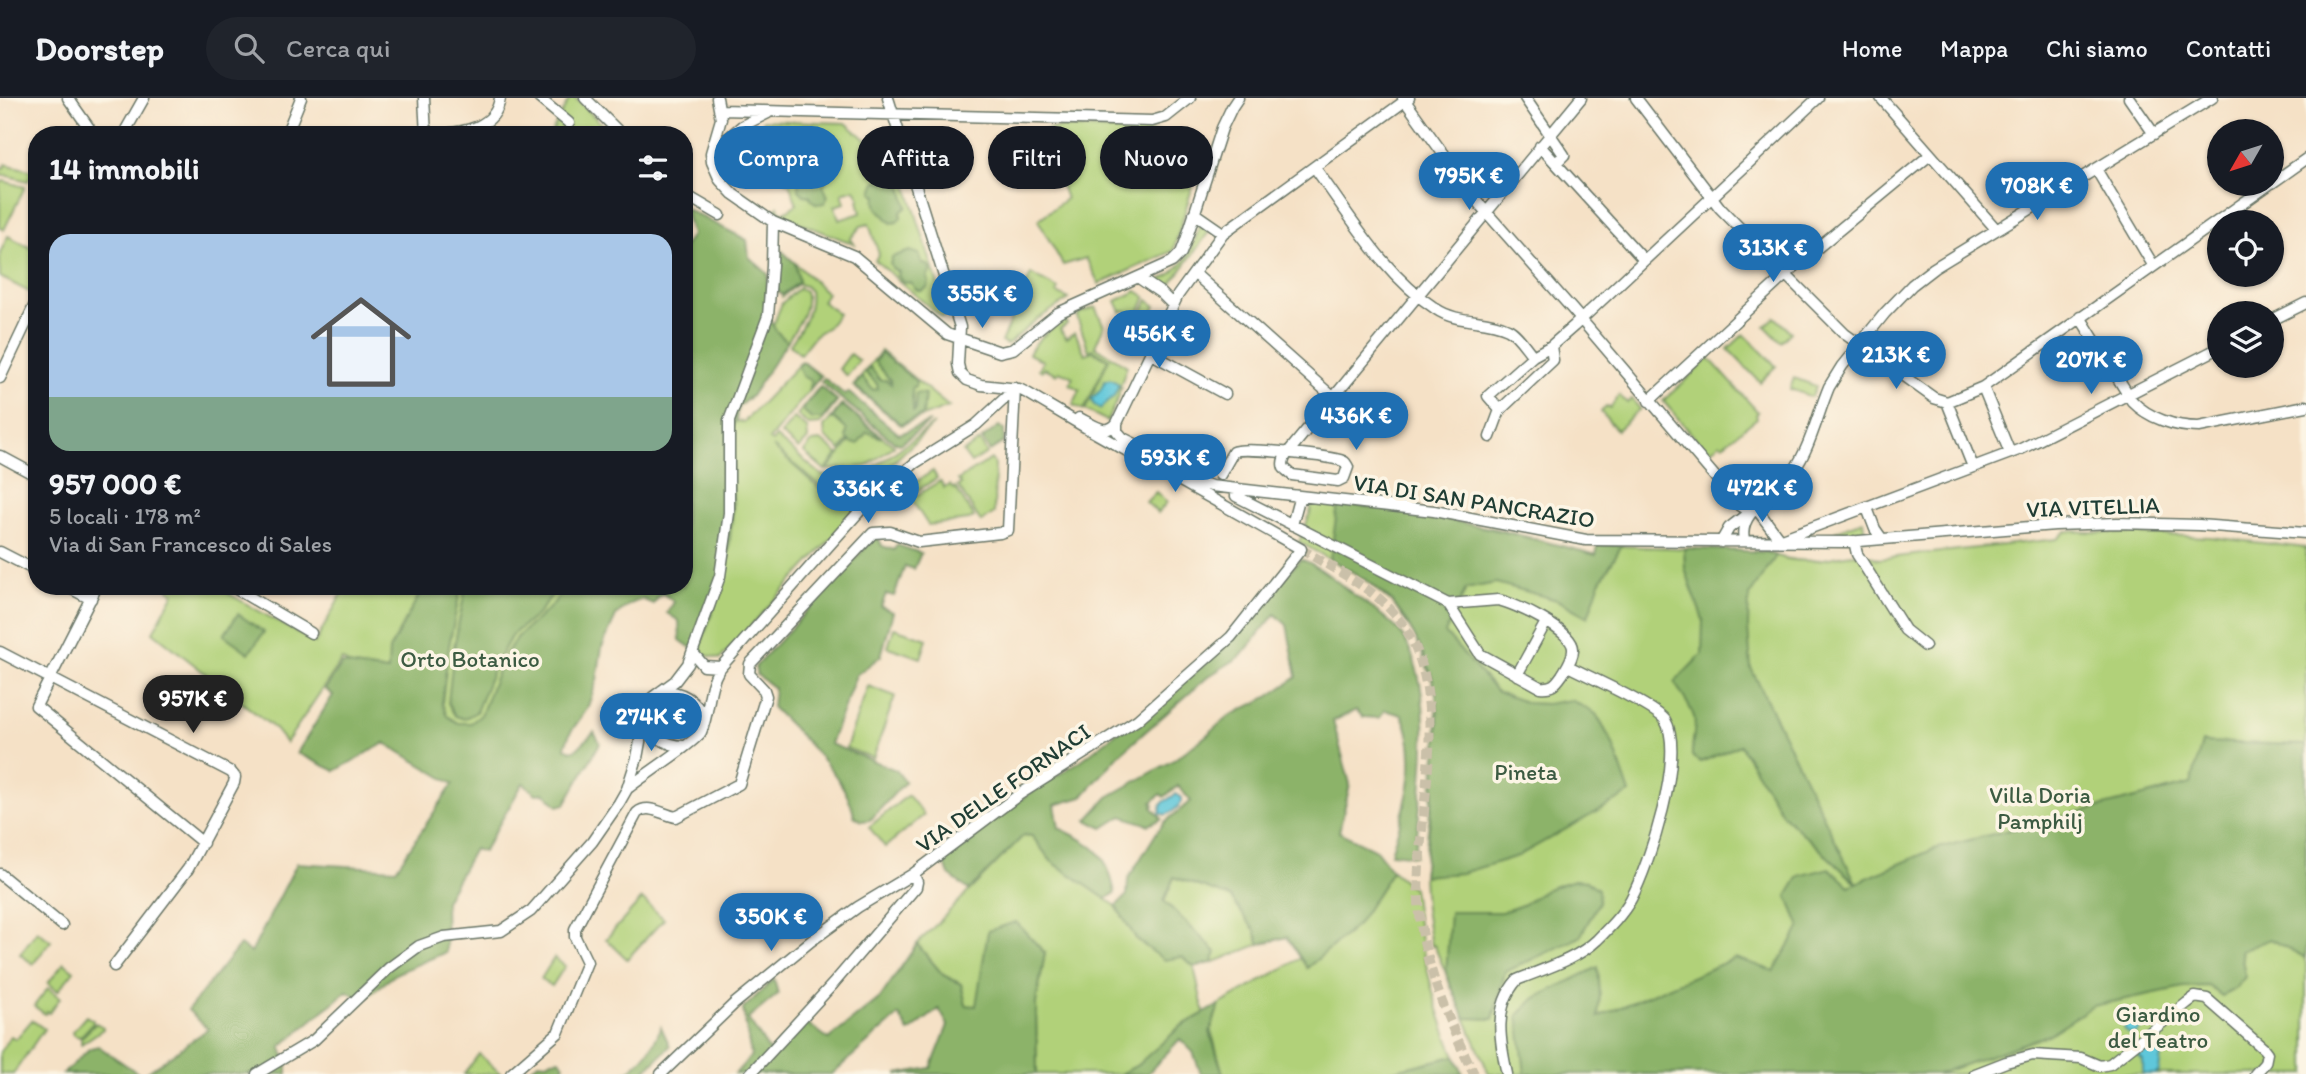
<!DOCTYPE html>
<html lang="it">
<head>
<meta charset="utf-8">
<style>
	:root { --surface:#171b24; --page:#20242c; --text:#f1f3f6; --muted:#9ea1a6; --line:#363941; --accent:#1f6fb2 }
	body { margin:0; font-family:Itim,sans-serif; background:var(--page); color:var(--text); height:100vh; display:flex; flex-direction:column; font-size:26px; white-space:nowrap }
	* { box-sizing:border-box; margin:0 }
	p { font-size:23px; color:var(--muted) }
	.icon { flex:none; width:38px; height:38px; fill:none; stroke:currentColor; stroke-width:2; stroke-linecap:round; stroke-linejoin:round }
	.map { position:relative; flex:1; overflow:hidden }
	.details { position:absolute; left:28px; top:28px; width:665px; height:469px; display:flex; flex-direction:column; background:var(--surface); border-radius:28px; box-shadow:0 2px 5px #0004 }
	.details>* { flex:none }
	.banner { position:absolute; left:714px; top:28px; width:665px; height:63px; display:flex; gap:14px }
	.needle { width:46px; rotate:231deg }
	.tools { position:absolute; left:2207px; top:21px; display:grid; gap:14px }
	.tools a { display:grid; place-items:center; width:77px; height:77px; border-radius:50%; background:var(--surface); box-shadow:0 2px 5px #0004; font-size:35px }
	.price { position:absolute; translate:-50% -60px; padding:0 16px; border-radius:24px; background:var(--accent); color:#fff; font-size:23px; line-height:46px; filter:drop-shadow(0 2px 4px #0008) }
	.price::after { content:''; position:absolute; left:50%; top:42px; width:21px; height:16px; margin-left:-10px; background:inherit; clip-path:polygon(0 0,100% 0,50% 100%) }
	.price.active { background:#222; color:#fff }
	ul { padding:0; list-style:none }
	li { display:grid; align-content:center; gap:14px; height:371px; padding:0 21px }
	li+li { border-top:2px solid var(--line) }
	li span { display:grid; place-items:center; height:217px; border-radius:21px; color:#555 }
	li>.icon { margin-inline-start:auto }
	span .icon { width:126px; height:126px; fill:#fffc; stroke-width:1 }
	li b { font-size:30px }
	h2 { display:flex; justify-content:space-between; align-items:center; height:84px; padding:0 21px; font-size:30px }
	.pill { padding:0 24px; border-radius:32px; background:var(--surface); box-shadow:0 2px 5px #0004; font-size:24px; line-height:63px }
	.pill.active { background:var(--accent); color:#fff }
	header { display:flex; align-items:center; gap:42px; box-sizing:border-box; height:98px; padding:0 35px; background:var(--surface); border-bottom:2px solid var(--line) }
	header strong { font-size:33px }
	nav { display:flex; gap:38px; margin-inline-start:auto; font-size:24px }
	.search { width:490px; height:63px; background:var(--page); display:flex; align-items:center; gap:18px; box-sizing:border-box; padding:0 24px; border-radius:38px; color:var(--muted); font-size:26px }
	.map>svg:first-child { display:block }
	.green { fill:#b1d179; stroke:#688756; stroke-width:2; fill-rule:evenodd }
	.forest { fill:#8cb369; stroke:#56784e; stroke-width:2 }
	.water { fill:#5ec7da; stroke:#3e8287; stroke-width:2 }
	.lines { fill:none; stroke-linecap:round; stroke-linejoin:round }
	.minor-tunnel { stroke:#cac0a9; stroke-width:10; stroke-dasharray:10 5; stroke-linecap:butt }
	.minor-casing { stroke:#6a7667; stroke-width:13 }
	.minor { stroke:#fff; stroke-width:10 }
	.labels { text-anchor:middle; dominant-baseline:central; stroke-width:7; stroke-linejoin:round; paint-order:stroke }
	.street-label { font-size:23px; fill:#1f3d34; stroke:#fcf5e5 }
	.park-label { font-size:23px; fill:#3c5b42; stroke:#fcf5e5 }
</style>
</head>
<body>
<header>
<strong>Doorstep</strong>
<div class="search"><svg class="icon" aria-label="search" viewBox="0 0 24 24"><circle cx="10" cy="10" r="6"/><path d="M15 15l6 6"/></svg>Cerca qui</div>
<nav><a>Home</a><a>Mappa</a><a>Chi siamo</a><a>Contatti</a></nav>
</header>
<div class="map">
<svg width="2306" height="976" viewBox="0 0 2306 976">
	<rect width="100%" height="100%" fill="#fcf5e5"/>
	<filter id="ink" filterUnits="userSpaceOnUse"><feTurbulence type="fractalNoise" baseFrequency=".0143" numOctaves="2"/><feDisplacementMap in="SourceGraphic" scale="14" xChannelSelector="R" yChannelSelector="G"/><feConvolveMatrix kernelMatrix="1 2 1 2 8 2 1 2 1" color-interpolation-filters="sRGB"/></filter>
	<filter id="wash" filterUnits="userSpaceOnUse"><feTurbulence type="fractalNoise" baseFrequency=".00686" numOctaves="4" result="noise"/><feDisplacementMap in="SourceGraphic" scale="28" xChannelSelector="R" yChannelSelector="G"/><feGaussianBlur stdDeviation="1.57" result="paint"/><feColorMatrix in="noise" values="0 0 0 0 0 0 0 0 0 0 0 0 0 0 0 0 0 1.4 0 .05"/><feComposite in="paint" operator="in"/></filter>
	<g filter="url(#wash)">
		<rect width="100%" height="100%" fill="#f5e1c6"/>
		<path class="green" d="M570,0h5l38,37h-63z
			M763,22l83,3 20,17h27l54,174 -5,4 -67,-58 4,-6 -10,-30 -8,2 -11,13 4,5 -82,-32 6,-6 1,4 4,3 14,-9 -8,-21 -4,-2 1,-5 5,-4 -14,-23 -4,4 1,-15 -13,-2zM890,46l6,22 -19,9 -4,-2 -6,-22zM855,91l5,10 -2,1 3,13 -22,7 -4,-14 10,-3 -3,-10z
			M1062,29l107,6 20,24 5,-2 6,7 -27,89 -74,33 -13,-26 -23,7 -25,-45 28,-21 -24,-68z
			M5,66l28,7 -5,10 -28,-7v-7l4,1z
			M3,83l22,6 -21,43 -4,-2v-43z
			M1200,127l9,7 -41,56 -9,-7c25,-12 33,-30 41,-56z
			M8,138l29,15v29l-6,13 -31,-16v-24z
			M795,165l32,30 -5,8 16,13 -10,13 -13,8 -15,19 -10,-9c11,-17 23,-33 20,-54l-5,-5 -7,-2 -16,13v-2l17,-13z
			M1031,176l27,15 -1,4 12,6 -33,21 -29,25 -6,-3z
			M799,190l6,3c6,18 -9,36 -18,51l-15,-14 10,-25z
			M1137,193l9,6 -9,19 -12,-6 -4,2 -5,-11z
			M1148,202l8,6 -8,17 -9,-4z
			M1095,209l9,19 -9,20 32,20 -7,21 2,1 -3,3v5l-12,25 -22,-11 24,-51 -16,-10 -4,2 -12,-34 3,-4z
			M1775,219l16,15 -10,10 -16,-16z
			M1065,222l2,4 -7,5 6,9 9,-6 10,22 8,-3 15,8 -24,51 -11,-5 7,-15 -10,-6 3,-7 -14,-6 -2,3 -13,-6 -2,3 -3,-2 4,-8 -14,-7c8,-16 21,-25 36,-34z
			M1744,236l32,32 -16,16 -32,-33z
			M881,253l68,56 -48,18 -48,-39z
			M850,256l9,7 -12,15 -8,-7z
			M1709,260l49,54 -2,3 1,3 -34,27 -3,-2 -12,10 -45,-52z
			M802,263l19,15 -52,64 3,2 4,-5 47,39 46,-5 65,-47 -48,45 -13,7 -49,13 -51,-42 50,45 55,-14 4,6 -162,175 -22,-6 29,-84 5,-142 4,-6 8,1z
			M1794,280l22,8 -4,11 -22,-8z
			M820,288l18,15 -18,23 -11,1 -12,-10z
			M1619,297l8,8 5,-4 8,10 -23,21 -16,-18 5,-6 4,2z
			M842,306l22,18 -23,28 -16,-13 -1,-10z
			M794,320l13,10 1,11 -9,10 -18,-15z
			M865,325l29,23 -27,20 -40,4z
			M822,343l16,13 -13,16 -21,-18 8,-10z
			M980,343l7,12 -16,10 -8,-11z
			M991,361l4,6 -1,48 -13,9 -23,-36 3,-2 -3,-4z
			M933,373l4,7 -28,18 -4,-7z
			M940,383l4,7 6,-3 3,4 2,-2 19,30 -5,3 -41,5 -17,-26z
			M1156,394l11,10 -9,11 -12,-11z
			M1312,403l181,27 104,27 1,-10 169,7c15,7 33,10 50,8 21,-2 41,-12 61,-1l179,-20 9,-8 144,6 96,11v526h-817l-55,-129 -3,1 -6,-37 -2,-33 14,-131 -1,-53 -20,-55 -22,-32 -31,-27 -64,-36 11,-28z
			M1863,423l2,13 -28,-1 -1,-2z
			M170,488h45l100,57 31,-57h223l-46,196 -181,-122 -56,83 -12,-15 -121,-96 21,-39 -5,-3z
			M894,530l33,11 -6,19 -33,-11z
			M868,588l27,10 -22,62 -27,-10z
			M908,697l16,20 -39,32 -16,-20z
			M1024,737l8,1 19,25 65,45 21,34 45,17 12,10 10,46 -25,14 -38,37 -21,10h-83l-1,-71 9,-50 -68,53h-11l-5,-22 -18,-9 -26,-31z
			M1392,773l21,17c7,58 19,114 42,168l-76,18h-156l-12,-44 8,-25 82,-47 6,10 50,-43z
			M1174,779l56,20 25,34 5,13 -48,19 4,-11 -52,-51z
			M642,801l22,20 -37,40 -21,-20z
			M37,833l14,10 -18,23 -13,-10z
			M554,860l11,8 -13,20 -11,-7z
			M64,865l10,8 -16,20 -10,-8z
			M48,890l12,10 -11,15 -2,-2 -2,3 -11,-8z
			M86,918l7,4v3l-13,14 -7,-2 -1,-3z
			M32,922l12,9 -31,45h-13v-22l11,-16 5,3z
			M96,925l7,4v2l-22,15v-6z
			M479,956l22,20h-37z"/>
		<path class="forest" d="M794,47l11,10 9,-1 7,6 1,10 4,4 1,6 -4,5 5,12 -4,6 -7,1 -6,-4 -1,-4 -6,-1 -5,-5 -1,-7 5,-5 -11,-13 -6,-15 3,-4z
			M876,83h19l7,6 5,20 -6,5v5l-4,5 -6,1 -14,-15 -2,-8 2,-4 -5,-4z
			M684,110l63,32 2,17 19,17c-2,32 -6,45 19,68l-36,54 -13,11 -2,14 -4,6 1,80 -6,62 -29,84 -18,-13 -1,-19 -12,-8 7,-11 -12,-9 -9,11 -11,-5 -12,5 -13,10 -15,33 -5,33 -10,29 -17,24 -5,14 6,4 6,-2 17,-17 6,11 -35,61 -7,2 -13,-13 -9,1 -13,-11 -40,69 -9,-3 -29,52 1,51 -49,21 -34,27 -16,-9 -66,55 6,18v10h-142l63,-45 -20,-19 52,-65 11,8 46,-90 99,6 57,-85 -68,-41 -50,28 -38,-18 36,-58 -8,-6 17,-25 46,7 1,-21 35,-64h37l-12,60 -7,57 5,13 11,7h13l10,-8c10,-25 18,-55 35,-76 15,-18 39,-29 48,-53h120v-340l8,-11z
			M782,153l13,12 4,19 -17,13c-9,-7 -7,-17 -7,-26l6,-3z
			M910,153l9,3 3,9 6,2 3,5 -4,7 2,5 -2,6 -6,3 -6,-2 -4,-6 -8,-1 -5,-6 1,-4 -6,-3 -3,-5 2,-7z
			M881,255l35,28 -1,6h-3l1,25 2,-1 1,-18 9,1 -2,21 -22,9 -46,-38 7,-9 11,13 5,-1 -1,-5 -11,-11 4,-6 10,13h6l5,4 -1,-4 -15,-18z
			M803,264l17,14 -12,15 3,-10 -9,-5 -4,-10z
			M824,280l21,17 3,-3 51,42 31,-12 -30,22 -6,-2 -73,-60z
			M820,289l17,14 -15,18h-11l-9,-10z
			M842,307l40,33 -15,-6 -9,12 -7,-1 -5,-5 1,-8 -12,-11h-3z
			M999,328l5,4v12l-14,9 -8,-12z
			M1338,406c87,7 173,29 258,51l2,-10h24l-23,39 -11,33 -31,-17 -61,-17 -30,6 -21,44 52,59 31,11 18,1 25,-4 25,14 16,28 18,51 -112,63 -56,17 -39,3c6,-57 20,-125 13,-182 -4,-26 -24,-67 -41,-88 -16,-20 -42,-34 -65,-47z
			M875,439l4,2 3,7 12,4 3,-5 24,8 -7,16 -9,-3 -11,30 -8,-2 -5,13 12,5 -12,44 -25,19 -26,69 66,26 9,12 -35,38 -8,1 -8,-5c-7,-40 -54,-80 -82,-109l2,-19 -17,-13 -2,-8z
			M1684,450l83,4 9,4 -27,40 -1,31 3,41 105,215 78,-34 257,-65 11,-42 104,3v213l-36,-19 -29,12 4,26 -10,12 -13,7 -14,-10 -24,1 -91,19 -45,29 -110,39h-413l-7,-59 17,-17 63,-31 2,27 -2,23 137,-59 39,13 26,-44 -13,-31 12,-20 30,-8 20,18 7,-3 -73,-68 -43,-70 -39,17 -9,-6c-1,-14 5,-29 2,-39 -4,-13 -14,-23 -19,-35l27,-28 1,-34 -18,-51z
			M1300,461c19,6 37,23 53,35 12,8 42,30 49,41 37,57 18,157 13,221l-24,-3c14,-44 31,-94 11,-138l-17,-5 -6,8 -16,-1 -7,-7 -23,11 17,63 -11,48 37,18 16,21 -35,54 -50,43 -20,-31 -27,7 -5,-13 -25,-34 -56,-20 -10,24 52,51 -4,11 -18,4 -12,-10 -18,3 -27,-20 -21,-34 11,-11 1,-16 29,-47 8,-10 26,-21 -13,-15 -14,11 -3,-3 -9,8 2,3 -2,2 10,12 -13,6 -27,-9 -19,12 -16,-8 21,-23 64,-36 29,-21 28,-24 39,-19 29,-20 -10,-52 -12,-11 -34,42 -32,20 -89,78 -38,43 -27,8 4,23c37,18 47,23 56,65l-9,6 -55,-38 -19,-25 -8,-1 -55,55 -20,-15 -5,-14 49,-44 90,-58 137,-107z
			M466,488h92l-19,27 -27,22 -17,30 -19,47 -12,7 -9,-3 -7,-13 6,-56z
			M238,516l26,18 -15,21 -25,-18z
			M1574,782l13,1 11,8 1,13 -19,35 -75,35 -12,47 -28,-1 -19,-44 4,-62h52l20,-7 25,-16z
			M1016,824l29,31 -9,50 1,71h-140l34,-6 17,-43 -9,-16 -30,23 -10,-17 -67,59h-97l16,-18 -8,-47 31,-30 4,15 -30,25 22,33 31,-33 28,20 51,-41 37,-54 26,31 18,9 5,21 10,1 12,-75z
			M1219,907l-9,27 13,42h-22l-8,-22 -13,-13 -33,35h-27l16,-8 44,-39z
			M661,929l9,19 -28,28h-19c20,-12 30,-26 38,-47z
			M98,948l41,28h-76l26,-25z
			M1455,958l8,18h-84z
			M560,961l4,6 -5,9h-33l12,-12 9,1 5,-3z"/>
		<path class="water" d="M737,42l7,1 -4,37 -7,-1 1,-5 -8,-4 -4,-7 4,-12 11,-4z
			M1110,281l9,5 -5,12 -14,13 -7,-5 -1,-6 8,-7 5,-10z
			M1176,696l6,5c-1,8 -10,13 -16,16l-6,-2 2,-10z
			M2124 928a8 8 0 1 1 16 0a8 8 0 1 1-16 0Z
			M2146,950l8,1 7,7 -2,15 -3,3h-13v-14l-6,-5 3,-5z"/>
	</g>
	<g filter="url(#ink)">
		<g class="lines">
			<path class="minor-tunnel" d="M1301,451c29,18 64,34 88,59 73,73 24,205 30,294 3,60 29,119 55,172"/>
			<defs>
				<path id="minor" d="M68,0l26,37
					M424,0l2,37
					M539,0l30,25
					M585,0l37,37
					M717,0l4,21 -10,34 1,9 8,18 13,14 40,28 81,34 93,78 53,18 13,-3 45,-36 114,-51 9,-9 5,-13 36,-112 10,-21 6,-9
					M1403,0l77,107 93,105 167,196 5,3 11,-1
					M1525,0l39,57 -8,8
					M1636,0l84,110 66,67 59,59 89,64 13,4
					M1881,0l115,131
					M2129,0l25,36
					M721,12l431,11 14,-4 24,-19
					M123,37l21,-37
					M286,37l15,-37
					M437,37c25,-3 59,-6 63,-37
					M1540,48l104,114
					M712,54l30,-26 26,-13
					M1315,70c36,49 69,107 121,141 22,15 49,9 72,20 9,4 18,19 25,27
					M2096,71l57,96
					M2272,85l34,-24
					M684,96l36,21
					M1194,115l29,20
					M1194,175l140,125
					M1139,180l22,15 12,12
					M2080,219l52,84c16,17 43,26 67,26l107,-21
					M2272,222l34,-17
					M1551,248l2,14 -53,50 -12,-14 45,-40 18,-10 23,-20 244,-228
					M1150,255l75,41
					M0,280l37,-78
					M1983,289l27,66
					M1649,303l144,-133 137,-113
					M1947,304l36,-15 287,-203
					M1947,304l26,65
					M1079,320c14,6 27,19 38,5l61,-128 45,-62 186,-135
					M1117,325v8l6,7 75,37
					M1490,339l10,-27
					M0,358l37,20
					M1220,377l13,-23c9,-6 92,4 107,8 6,2 5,2 8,7l-4,11 -6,3 -46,-6 -8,-7c-3,-7 2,-13 6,-18l291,-352
					M1187,379l24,9 223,25 152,29 261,2 208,-17 62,-2 82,2 107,8
					M1236,398l212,108
					M1756,410l24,32
					M1867,410l8,21 7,10
					M1292,427l7,-26
					M1784,440l237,-89 198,-101
					M1744,441c-6,-26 27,-41 42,-58 23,-26 30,-63 43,-94l13,-21 43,-53 27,-28 22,-17 278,-170
					M1854,443l3,13 48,76 20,16
					M1721,444l8,-14 21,-16
					M0,454l37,19
					M66,488l25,13
					M97,488l-61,120 167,137
					M231,488l80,47
					M1498,502c16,3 77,31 75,50 0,9 -7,18 -11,25 -7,10 -10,13 -22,12l-60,-33 -32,-50z
					M0,554l231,120 4,5 -1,6 -46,86 -74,97
					M693,555l11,13 17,1
					M1517,577l29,-53
					M661,593c21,0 34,8 43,27
					M646,622c8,18 19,25 38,26
					M628,690c12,-10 70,-48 73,-56 9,-20 6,-43 18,-63l147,-165 49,-41 61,-38 39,-36
					M0,776l62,51
					M2100,968l10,-2 77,-61 8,-6 12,2 57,50 3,4 -2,10 -10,11
					M257,976l57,-34 75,-72 30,-22 25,-9 57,-6 30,-20 61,-69 27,-39 8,-14 10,-31 10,-54 6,-7 22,-16 13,-17 32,-88 9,-63v-92l39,-105 4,-50 1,-44
					M511,976l47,-41 29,-71 -12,-25v-8l62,-116c12,-10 26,2 39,4l63,-33 27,-88 -2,-6 -15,-16 1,-10 123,-131 17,-1 29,10 81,-9 8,-3 7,-142
					M661,976l73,-70 77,-63 47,-34 55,-33 107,-80 117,-74 94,-83 70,-88 -211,-119 -61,-36 -10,-5 -38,-4 -14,-5 -7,-7 -2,-9 2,-37 -72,-229
					M750,976l83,-90 83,-97 1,-5 -4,-8
					M1507,976c-7,-32 -14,-67 10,-94 26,-11 59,-20 80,-40 12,-12 26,-26 34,-41 18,-34 55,-145 34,-179 -10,-14 -78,-44 -97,-54
					M1975,976l31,-12 27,-7 48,3 19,8"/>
			</defs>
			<use href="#minor" class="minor-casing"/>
			<use href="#minor" class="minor"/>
		</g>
	</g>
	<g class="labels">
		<g class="street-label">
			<text transform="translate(1474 403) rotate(9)">VIA DI SAN PANCRAZIO</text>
			<text transform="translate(2093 409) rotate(-2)">VIA VITELLIA</text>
			<text transform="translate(1003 690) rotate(-35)">VIA DELLE FORNACI</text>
		</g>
		<g class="park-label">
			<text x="470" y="561">Orto Botanico</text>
			<text x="1526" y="674">Pineta</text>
			<text x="2040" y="697">Villa Doria<tspan x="2040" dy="26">Pamphilj</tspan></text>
			<text x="2158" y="916">Giardino<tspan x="2158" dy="26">del Teatro</tspan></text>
		</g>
	</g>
</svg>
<div class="tools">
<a><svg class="needle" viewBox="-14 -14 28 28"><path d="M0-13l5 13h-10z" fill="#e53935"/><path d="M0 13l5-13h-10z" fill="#9ea1a6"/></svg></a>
<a><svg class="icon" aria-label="locate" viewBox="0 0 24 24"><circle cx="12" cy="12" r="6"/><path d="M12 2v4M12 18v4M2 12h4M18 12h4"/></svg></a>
<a><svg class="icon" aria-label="layers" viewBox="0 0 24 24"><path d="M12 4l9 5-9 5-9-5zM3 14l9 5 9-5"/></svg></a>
</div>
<b class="price" style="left:1469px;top:114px">795K €</b>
<b class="price" style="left:2037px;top:124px">708K €</b>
<b class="price" style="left:1773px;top:186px">313K €</b>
<b class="price" style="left:982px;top:232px">355K €</b>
<b class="price" style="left:1159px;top:272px">456K €</b>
<b class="price" style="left:1896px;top:293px">213K €</b>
<b class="price" style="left:2091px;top:298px">207K €</b>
<b class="price" style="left:1356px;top:354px">436K €</b>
<b class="price" style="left:1175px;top:396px">593K €</b>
<b class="price" style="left:1762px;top:426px">472K €</b>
<b class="price" style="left:868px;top:427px">336K €</b>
<b class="price active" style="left:193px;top:637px">957K €</b>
<b class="price" style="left:651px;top:655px">274K €</b>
<b class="price" style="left:771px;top:855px">350K €</b>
<div class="banner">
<a class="pill active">Compra</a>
<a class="pill">Affitta</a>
<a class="pill">Filtri</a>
<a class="pill">Nuovo</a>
</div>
<section class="details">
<h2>14 immobili<svg class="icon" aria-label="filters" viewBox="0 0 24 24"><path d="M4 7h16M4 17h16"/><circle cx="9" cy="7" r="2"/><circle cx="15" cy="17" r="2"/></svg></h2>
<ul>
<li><span style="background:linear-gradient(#a9c7e8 75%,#7fa58c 0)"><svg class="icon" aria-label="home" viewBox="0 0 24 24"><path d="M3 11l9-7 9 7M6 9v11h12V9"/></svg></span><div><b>957 000 €</b><p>5 locali · 178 m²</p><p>Via di San Francesco di Sales</p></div></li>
</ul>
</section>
</div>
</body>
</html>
